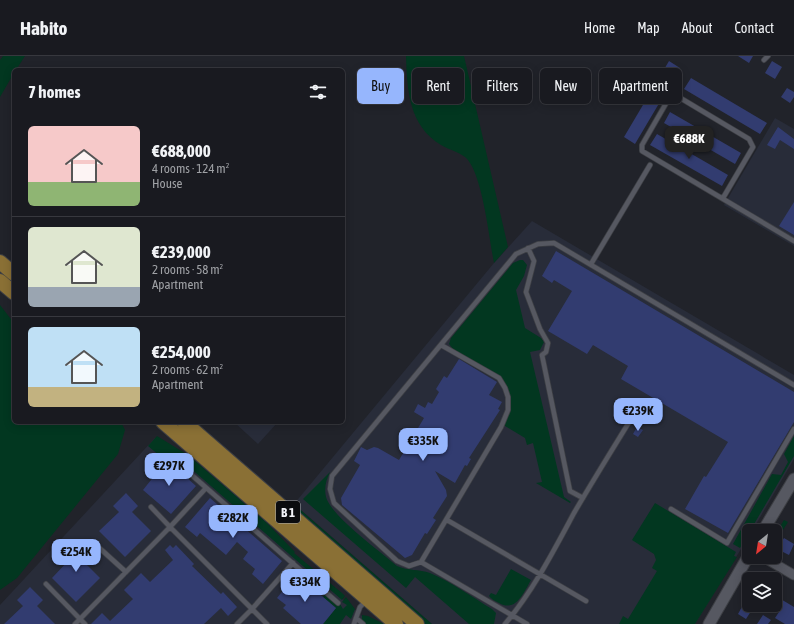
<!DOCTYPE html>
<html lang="en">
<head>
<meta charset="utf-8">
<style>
	:root { --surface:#191a20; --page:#26272d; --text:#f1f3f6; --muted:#9fa1a5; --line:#37383e; --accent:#96b6fd }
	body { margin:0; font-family:"Asap Condensed",sans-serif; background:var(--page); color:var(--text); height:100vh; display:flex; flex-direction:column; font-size:15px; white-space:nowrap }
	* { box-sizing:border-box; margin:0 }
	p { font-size:13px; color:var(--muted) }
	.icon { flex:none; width:22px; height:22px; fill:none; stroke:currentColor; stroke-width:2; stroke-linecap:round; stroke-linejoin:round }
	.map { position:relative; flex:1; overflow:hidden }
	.sheet { position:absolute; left:12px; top:12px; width:333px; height:356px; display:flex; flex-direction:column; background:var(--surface); border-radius:6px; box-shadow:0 2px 10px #0003,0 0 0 1px var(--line) }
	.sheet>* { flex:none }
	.banner { position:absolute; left:357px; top:12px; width:377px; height:36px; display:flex; gap:8px }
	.needle { width:26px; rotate:210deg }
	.controls { position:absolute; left:742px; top:468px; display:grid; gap:8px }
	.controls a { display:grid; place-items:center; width:40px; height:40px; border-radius:6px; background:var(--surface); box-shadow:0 2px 10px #0003,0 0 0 1px var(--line); font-size:20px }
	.price { position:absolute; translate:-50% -34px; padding:0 9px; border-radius:8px; background:var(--accent); color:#111; font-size:13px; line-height:26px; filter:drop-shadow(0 1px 2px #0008) }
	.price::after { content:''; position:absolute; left:50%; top:24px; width:12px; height:9px; margin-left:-6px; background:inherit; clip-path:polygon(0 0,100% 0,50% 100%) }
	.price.current { background:#222; color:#fff }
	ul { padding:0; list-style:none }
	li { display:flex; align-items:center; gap:12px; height:100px; padding:0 16px }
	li+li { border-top:1px solid var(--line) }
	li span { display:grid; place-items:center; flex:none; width:112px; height:80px; border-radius:6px; color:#555 }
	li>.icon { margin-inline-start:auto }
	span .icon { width:48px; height:48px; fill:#fffc; stroke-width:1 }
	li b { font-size:17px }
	h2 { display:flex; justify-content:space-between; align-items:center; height:48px; padding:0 16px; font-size:17px }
	.chip { padding:0 14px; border-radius:6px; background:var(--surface); box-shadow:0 2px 10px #0003,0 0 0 1px var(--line); font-size:14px; line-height:36px }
	.chip.current { background:var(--accent); color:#111 }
	header { display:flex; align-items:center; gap:24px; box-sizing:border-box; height:56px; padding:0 20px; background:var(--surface); border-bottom:1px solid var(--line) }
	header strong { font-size:19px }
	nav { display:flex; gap:22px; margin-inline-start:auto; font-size:14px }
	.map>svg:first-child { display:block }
	.built { fill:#282c39 }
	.green { fill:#023720 }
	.building { fill:#323c70 }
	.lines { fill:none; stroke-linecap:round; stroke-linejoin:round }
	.service-casing { stroke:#3d3f44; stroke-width:6 }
	.minor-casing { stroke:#3d3f44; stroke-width:11 }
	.tertiary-casing { stroke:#3d3f44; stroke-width:13 }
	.primary-casing { stroke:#3d3f44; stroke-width:16 }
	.service { stroke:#565861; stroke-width:4.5 }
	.minor { stroke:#565861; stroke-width:9 }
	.tertiary { stroke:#565861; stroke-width:11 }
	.primary { stroke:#8a7035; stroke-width:14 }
	.labels { text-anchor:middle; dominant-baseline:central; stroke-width:3; stroke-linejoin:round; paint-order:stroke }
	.shield { fill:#0b0c0f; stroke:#acadb1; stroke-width:1 }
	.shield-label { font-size:13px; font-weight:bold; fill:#f1f2f7 }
</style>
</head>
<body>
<header>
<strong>Habito</strong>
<nav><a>Home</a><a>Map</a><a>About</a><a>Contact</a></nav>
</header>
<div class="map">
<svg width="794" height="568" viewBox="0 0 794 568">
	<rect width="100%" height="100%" fill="#21232a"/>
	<path class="built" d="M775,62l19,11v117l-70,-41z
		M532,165l262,154v84l-42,72h-3v5l-54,88h-263l-138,-120 200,-241z
		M234,366h44l-20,22z
		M155,382l31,22 185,164h-371v-19z"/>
	<path class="green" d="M3,0h22l-9,14h-2v3l-14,24v-37z
		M406,0h58l44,191 -14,16c-5,-25 -11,-84 -26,-103 -5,-7 -19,-10 -27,-15 -32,-19 -34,-55 -35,-89z
		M520,204h3l4,5 -3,11 -8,14 9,38 16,10 3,4 -4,8 -10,2 34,145 7,5 -1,1 -34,-20 6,-1 -9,-39 -6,2 -2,-7 -20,-12 -1,-3c6,-9 7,-15 6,-26 -4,-32 -45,-30 -61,-53l2,-6 62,-75z
		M0,249l14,18v99h107l4,8 -7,24 -101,124 -17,12z
		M157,380l31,19 79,68 28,29 -1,1 48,40 3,3 -3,4 -169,-147 -7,8 -18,-15z
		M794,380v20l-54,92 -7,-4 39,-70 9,1 7,-13 -4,-8z
		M330,416c-4,8 -6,16 -4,25 5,19 55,55 71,69 11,5 22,3 33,7 22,9 42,24 62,36l4,4 -2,11h-25l-54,-47 -9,11 -103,-89z
		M655,447l81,49 -2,4 3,1 -42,67h-76l4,-8 5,3 29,-48 -5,-3 4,-8 -2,-6 -22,-14z
		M296,450l136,118h-10l-129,-112z
		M784,464l4,2 -13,21v-8z
		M511,513l20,11c-7,12 -15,33 -32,23 -4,-2 -8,-4 -10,-7l2,-3 5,2z
		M325,538l13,12 2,-2 3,5 4,-4 -5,-3 4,-5 9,12 -4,10 -5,-4 -6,9h-17l13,-16 -13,-11z
		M362,559l6,1 16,8h-19l-3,-4z"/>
	<path class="building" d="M738,0h15l-4,7z
		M669,5l11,7 -45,76 -11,-7z
		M772,5l10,6 -7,12 -10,-6z
		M691,22l76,45 -7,11 -76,-45z
		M787,32l7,4v5l-4,6 -9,-6z
		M670,56l71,41 -6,11 -71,-41z
		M778,71l16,12v10l-14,-9 -5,9 -8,-4z
		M657,78l71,41 -6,11 -72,-41z
		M794,146v33l-15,-9z
		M556,195l238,141v30l-66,111 -43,-24 19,-33 2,1 22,-35 -107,-63 7,-13 -35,-21 -6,9 -39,-23 24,-40 -18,-11 -2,3 -10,-7z
		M459,303l38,23 -8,13 13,7 -4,7 2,1 -31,48 2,1 -4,7 -2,-1 -10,18 -20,-12 11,19 1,6 -14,22 3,2 -9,14 -2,-1 -13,22 -7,3 -63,-53 -1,-7 19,-33 -6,-4 7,-14 6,3 7,-3 4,1 21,12 25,-42 -10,-6 4,-8 7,4 3,-6 4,2 7,-12 -3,-3 8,-13 3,2z
		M637,371l6,3 -5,7 -5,-3z
		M167,404l29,26 -25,28 -28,-24z
		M126,437l12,13 -6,6 19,19 -26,26 -26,-26 20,-19 -6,-6z
		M210,442l72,63 -19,23 -11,-10 3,-5 -12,-10 5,-7 -11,-10 -11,13 -26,-22 -3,4 -12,-10z
		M784,482l10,6 -5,11 -12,-6z
		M76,486l13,12 -6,7 17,17 -24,24 -24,-24 17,-18 -6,-6z
		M170,489l3,3 3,-3 18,19 -2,2 29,28 2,-2 14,15 -9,9 -7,-8 -17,16h-113l11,-11 8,8 23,-22 -9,-9 17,-17 9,9 23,-22 -8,-10z
		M296,518l40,34 -13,16h-22l-18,-16 3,-3 -9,-7z
		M30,531l13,13 -6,6 18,18h-51l19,-18 -6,-6z
		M779,542l15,9v17h-9l-10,-6 6,-9 -7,-4z
		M743,549h12l-9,14 -8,-5z
		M763,559l8,5 -3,4h-11z"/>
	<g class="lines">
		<defs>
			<path id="service" d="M764,4l4,-4
				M723,142l30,-51 -4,-8 -77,-46 -30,52v6l152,90
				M528,192l6,13 -8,31 14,37 8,14 -2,9 -4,3 28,136 13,7
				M591,208l59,-99
				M171,401l167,146
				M151,451l19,20 36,-39
				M671,453l56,34 67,-114
				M447,464l139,81
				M95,488l31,28
				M421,506l80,-135 7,-17v-13l-3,-9 -6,-10 -58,-33
				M46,528l34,35 -5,5
				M85,568l-5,-5 90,-92 97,97
				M237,568l15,-15 41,-46
				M354,568l2,-6
				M363,568l-7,-6 4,-11 7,-7
				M505,568c28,-33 48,-72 69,-111 21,-36 43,-71 65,-107
				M527,568l-106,-62 -12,4 -12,-5 -63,-58 -4,-14 2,-13 184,-222 22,-10 16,-1 240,142"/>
			<path id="minor" d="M763,501l31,18"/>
			<path id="tertiary" d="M763,475l31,-52
				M709,568l40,-69"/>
			<path id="primary" d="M0,206l14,12
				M0,225l14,12
				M163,366l233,202
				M184,366l233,202"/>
		</defs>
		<use href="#service" class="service-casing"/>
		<use href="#minor" class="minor-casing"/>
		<use href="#tertiary" class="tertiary-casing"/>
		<use href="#primary" class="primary-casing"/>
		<use href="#service" class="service"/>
		<use href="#minor" class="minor"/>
		<use href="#tertiary" class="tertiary"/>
		<use href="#primary" class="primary"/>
	</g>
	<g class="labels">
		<rect class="shield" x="276" y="445" width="24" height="22" rx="3"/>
		<g class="shield-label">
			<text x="288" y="456">B 1</text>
		</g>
	</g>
</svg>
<div class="controls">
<a><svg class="needle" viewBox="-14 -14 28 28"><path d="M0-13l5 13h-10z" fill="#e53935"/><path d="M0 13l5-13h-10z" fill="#9fa1a5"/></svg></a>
<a><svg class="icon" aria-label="layers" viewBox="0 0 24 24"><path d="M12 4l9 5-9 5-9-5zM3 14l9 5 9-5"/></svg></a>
</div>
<b class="price current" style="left:689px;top:104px">€688K</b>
<b class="price" style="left:638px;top:376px">€239K</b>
<b class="price" style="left:423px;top:406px">€335K</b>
<b class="price" style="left:169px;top:431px">€297K</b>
<b class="price" style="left:233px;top:483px">€282K</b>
<b class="price" style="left:76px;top:517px">€254K</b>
<b class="price" style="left:305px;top:547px">€334K</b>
<div class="banner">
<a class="chip current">Buy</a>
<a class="chip">Rent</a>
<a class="chip">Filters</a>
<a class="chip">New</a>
<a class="chip">Apartment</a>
</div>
<section class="sheet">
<h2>7 homes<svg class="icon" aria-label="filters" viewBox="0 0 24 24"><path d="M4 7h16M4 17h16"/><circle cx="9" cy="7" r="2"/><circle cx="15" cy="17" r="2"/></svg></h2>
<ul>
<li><span style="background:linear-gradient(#f6c9c9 70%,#8fb573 0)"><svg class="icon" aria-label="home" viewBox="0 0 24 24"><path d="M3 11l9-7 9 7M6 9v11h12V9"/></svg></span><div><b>€688,000</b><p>4 rooms · 124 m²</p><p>House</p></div></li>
<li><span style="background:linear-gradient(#dfe7d0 75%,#9aa5b1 0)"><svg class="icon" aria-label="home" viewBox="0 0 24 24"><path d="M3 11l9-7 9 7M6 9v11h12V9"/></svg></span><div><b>€239,000</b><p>2 rooms · 58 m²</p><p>Apartment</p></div></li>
<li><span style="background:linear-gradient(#bfe0f5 75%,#c2b280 0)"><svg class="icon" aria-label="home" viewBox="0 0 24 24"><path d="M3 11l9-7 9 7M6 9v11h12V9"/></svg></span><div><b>€254,000</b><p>2 rooms · 62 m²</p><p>Apartment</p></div></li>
</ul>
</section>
</div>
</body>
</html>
